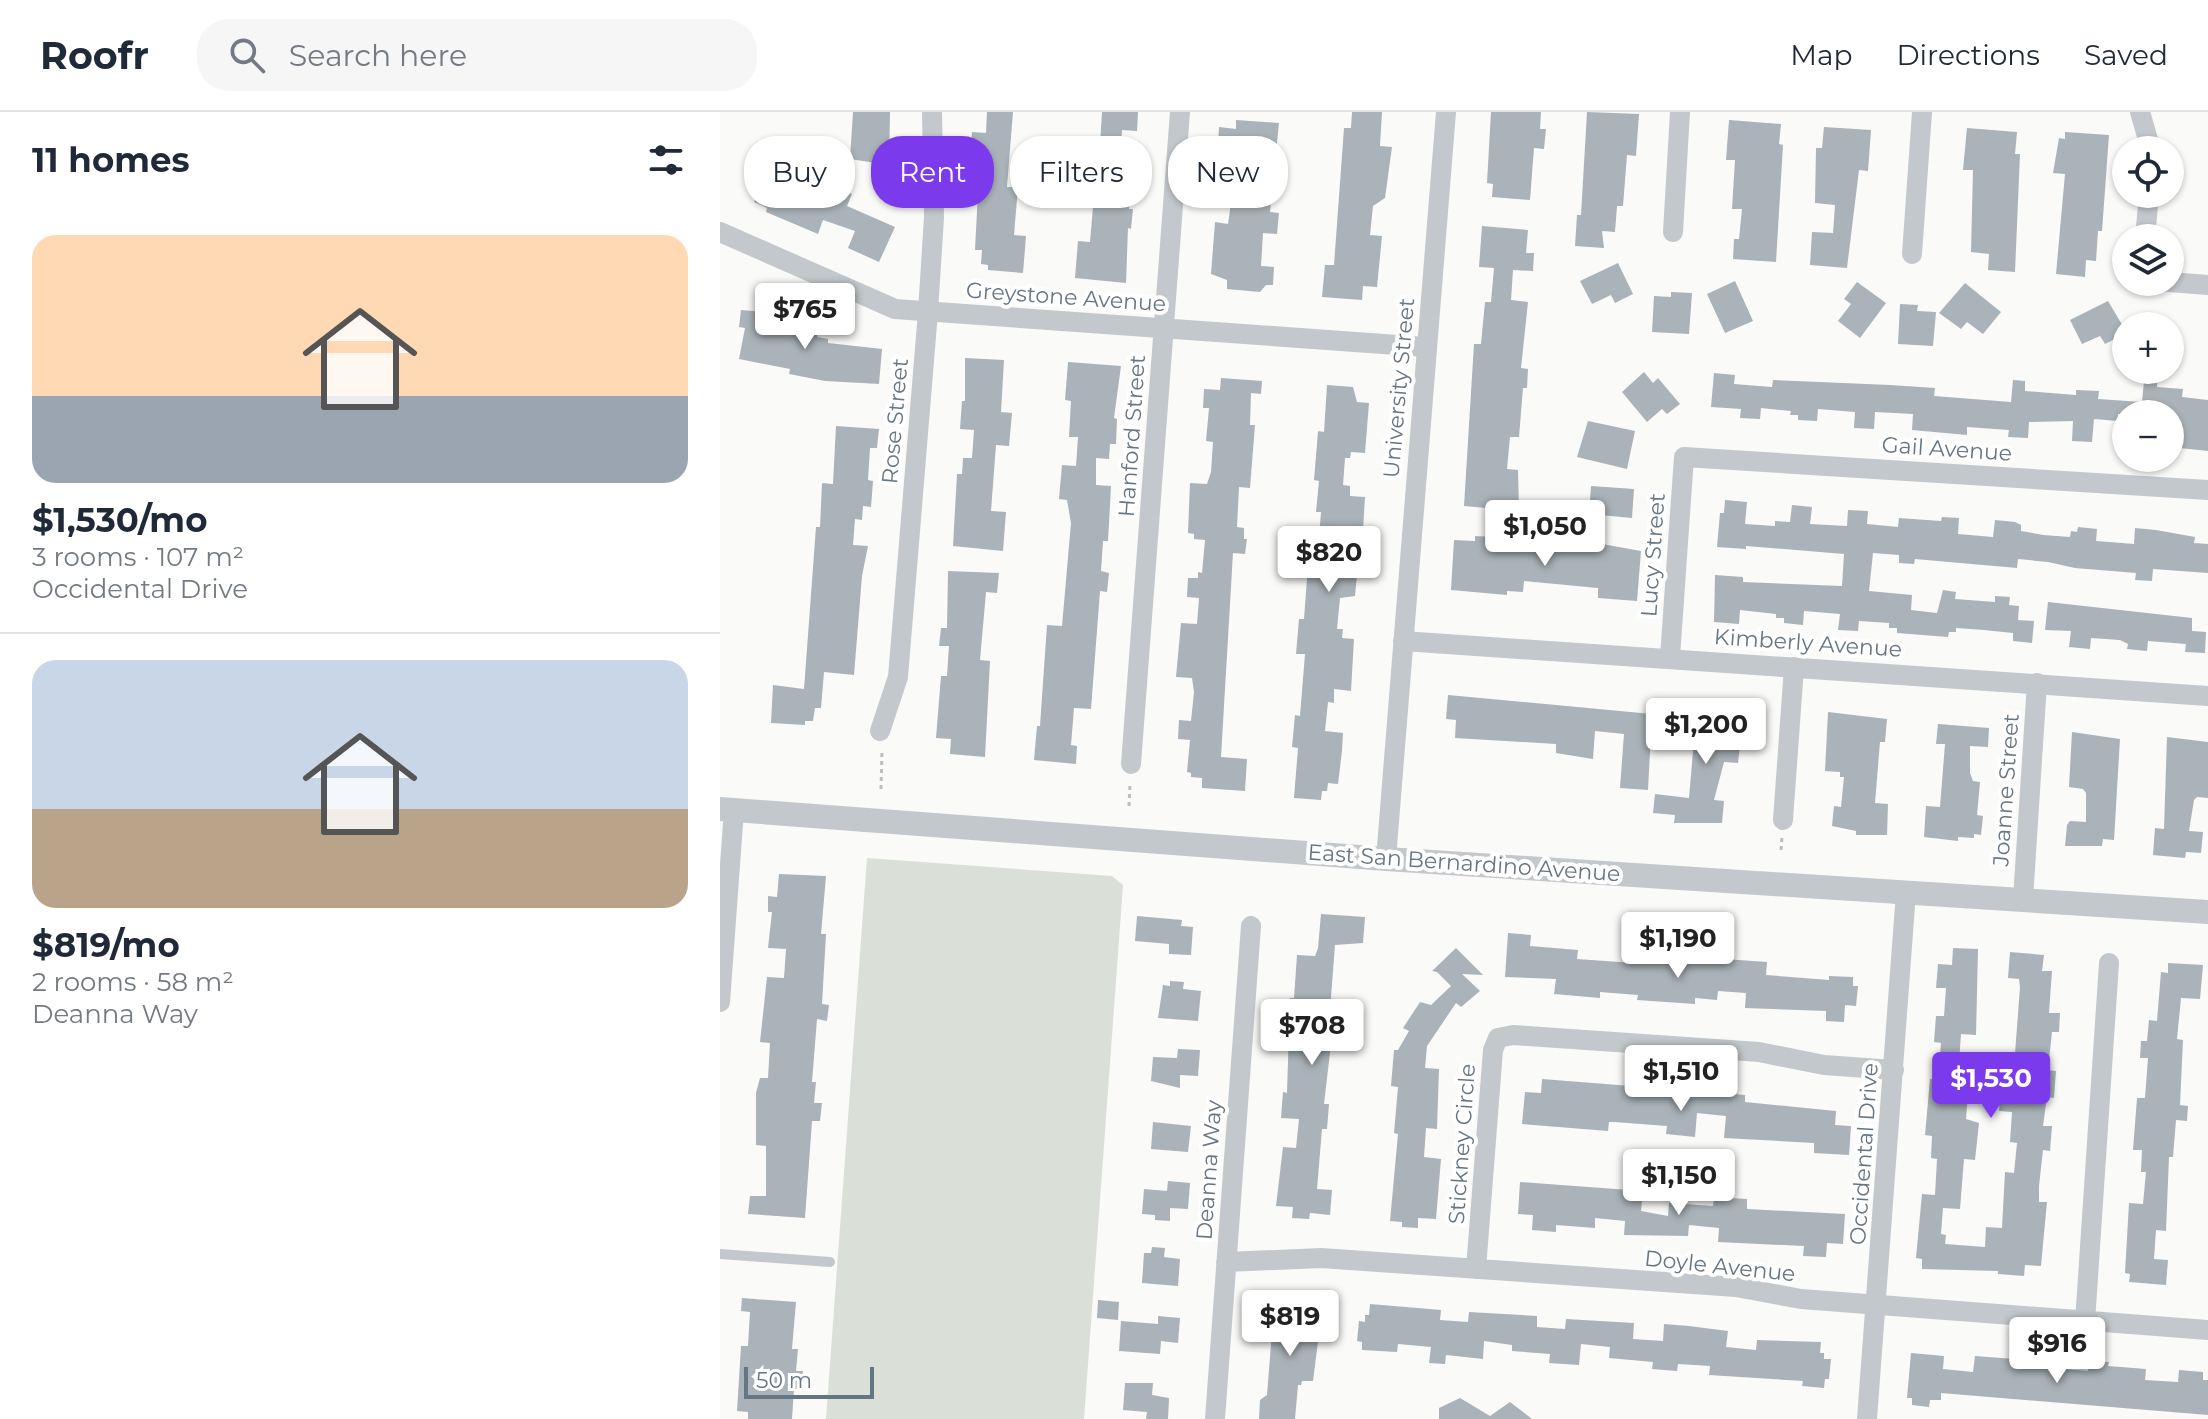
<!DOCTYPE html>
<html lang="en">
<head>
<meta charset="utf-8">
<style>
	:root { --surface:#fff; --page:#f6f6f7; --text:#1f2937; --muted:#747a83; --line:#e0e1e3; --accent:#7c3aed }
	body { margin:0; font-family:Montserrat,sans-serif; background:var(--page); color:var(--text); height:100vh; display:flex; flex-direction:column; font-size:30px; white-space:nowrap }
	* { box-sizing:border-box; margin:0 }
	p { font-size:26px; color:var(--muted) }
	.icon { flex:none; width:44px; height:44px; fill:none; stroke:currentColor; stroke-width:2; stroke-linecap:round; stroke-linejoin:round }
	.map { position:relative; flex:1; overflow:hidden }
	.panel { display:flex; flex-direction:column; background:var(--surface); width:720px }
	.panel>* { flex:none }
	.guide { position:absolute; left:24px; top:24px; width:760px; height:72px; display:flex; gap:16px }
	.tools { position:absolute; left:1392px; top:24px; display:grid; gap:16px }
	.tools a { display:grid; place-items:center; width:72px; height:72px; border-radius:50%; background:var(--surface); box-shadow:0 2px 6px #0004; font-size:40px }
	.scale { position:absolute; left:24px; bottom:20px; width:130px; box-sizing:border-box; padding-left:8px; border:4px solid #657683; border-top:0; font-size:22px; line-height:28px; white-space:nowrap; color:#657683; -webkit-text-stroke:6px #fff; paint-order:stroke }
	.price { position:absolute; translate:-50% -68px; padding:0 18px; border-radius:8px; background:#fff; color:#222; font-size:26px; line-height:52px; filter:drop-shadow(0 2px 4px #0008) }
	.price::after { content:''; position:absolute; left:50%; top:48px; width:24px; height:18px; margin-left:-12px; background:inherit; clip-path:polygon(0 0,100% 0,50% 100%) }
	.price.on { background:var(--accent); color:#fff }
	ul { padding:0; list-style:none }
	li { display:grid; align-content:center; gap:16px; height:424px; padding:0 32px }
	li+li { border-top:2px solid var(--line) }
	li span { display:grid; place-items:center; height:248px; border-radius:24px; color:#555 }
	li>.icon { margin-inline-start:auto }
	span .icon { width:144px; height:144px; fill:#fffc; stroke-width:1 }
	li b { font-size:34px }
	h2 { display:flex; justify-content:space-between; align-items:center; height:96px; padding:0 32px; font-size:34px }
	.tag { padding:0 28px; border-radius:32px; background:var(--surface); box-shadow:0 2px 6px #0004; font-size:28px; line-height:72px }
	.tag.on { background:var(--accent); color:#fff }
	header { display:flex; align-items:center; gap:48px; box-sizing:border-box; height:112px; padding:0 40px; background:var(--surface); border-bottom:2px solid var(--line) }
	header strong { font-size:38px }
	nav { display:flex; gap:44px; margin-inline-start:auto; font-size:28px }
	.search { width:560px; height:72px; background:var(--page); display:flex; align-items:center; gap:20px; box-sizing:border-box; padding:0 28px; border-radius:32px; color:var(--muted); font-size:30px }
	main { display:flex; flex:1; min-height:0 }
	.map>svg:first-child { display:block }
	.green { fill:#dadfd7 }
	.building { fill:#aab3b9 }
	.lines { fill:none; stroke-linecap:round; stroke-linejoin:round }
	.path { stroke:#bbbfc2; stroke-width:3; stroke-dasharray:4 4; stroke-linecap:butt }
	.service { stroke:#c3c8cc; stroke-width:10 }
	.minor { stroke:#c3c8cc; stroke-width:20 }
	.tertiary { stroke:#c3c8cc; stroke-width:24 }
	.labels { text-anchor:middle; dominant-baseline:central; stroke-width:8; stroke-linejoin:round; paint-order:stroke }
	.street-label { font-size:22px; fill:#657683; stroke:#fff }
</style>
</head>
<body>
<header>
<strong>Roofr</strong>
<div class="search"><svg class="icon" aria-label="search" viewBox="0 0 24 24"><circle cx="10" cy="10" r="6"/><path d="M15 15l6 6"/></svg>Search here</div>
<nav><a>Map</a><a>Directions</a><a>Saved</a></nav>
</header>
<main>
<section class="panel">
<h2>11 homes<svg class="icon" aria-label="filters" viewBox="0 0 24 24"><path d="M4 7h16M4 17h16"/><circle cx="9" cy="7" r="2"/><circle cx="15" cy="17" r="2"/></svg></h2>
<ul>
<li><span style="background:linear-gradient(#ffd9b3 65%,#9aa5b1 0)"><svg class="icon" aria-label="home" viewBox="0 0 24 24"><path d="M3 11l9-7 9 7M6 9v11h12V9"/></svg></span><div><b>$1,530/mo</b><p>3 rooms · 107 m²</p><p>Occidental Drive</p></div></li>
<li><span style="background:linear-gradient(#c9d6e8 60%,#b9a48a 0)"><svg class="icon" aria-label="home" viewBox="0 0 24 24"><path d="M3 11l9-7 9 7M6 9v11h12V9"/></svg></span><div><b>$819/mo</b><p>2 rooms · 58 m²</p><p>Deanna Way</p></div></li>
</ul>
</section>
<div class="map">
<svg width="1488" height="1307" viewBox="0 0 1488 1307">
	<rect width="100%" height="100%" fill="#fafaf8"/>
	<path class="green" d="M147,746l245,18 11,9 -39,534h-258z"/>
	<path class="building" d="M133,0h37l-1,53 -39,-6z
		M267,0h26l-6,75h11l-4,48 12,1 -3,37 -35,-3v-5l-7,-1 1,-14h-7l4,-78h-4l2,-16h-7l2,-24 14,1z
		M382,0h36l-1,19 -15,-1 -2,30 16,2 -2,18h-3l-2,29h4l-2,20 -3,-1 -2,55 -51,-5 3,-37 12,1 4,-47 -12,-1 4,-50 14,1z
		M632,0h30l-2,34 12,1 -7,51 -12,8 -3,29 12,1 -5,51 -14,-1 -1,14 -40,-3 3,-32h9l10,-137h7z
		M771,0h50l-1,17h6l-2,20 -10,-1 -4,52 -38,-3 1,-13 -6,-1z
		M867,0l52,2 -3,42 -9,-1 -4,51h-6l-2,26 -13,-1 2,17 -29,-2 2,-31h4z
		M516,8l43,3 -9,89 9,1 -2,21 -14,-1 -2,33 13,1 -1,18h-7l-6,7 -33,-3v-9l-16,-6 4,-52 13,2 5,-36h-7l1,-8 -11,-1 3,-52 17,2z
		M1009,8l52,4 -2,20 4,1 -7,117 -43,-3 1,-20h5l3,-30h-10l3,-49h-9z
		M1104,15l47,3 -3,41 -9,-1 -12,98 -37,-3 2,-33 21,1 2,-28 -20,-2 1,-55h6z
		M1247,16l50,4 -2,22h5l-5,118 -27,-2 1,-16 -18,-2 2,-82h-10z
		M1345,20l44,3 -7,96h-4l-2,30 -10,-1 -1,17 -29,-3 9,-100 -12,-1 6,-35 6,1z
		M48,58l49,20 4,-9 31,13 -5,12 48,21 -16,35 -31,-14 7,-17 -32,-11 -5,14 -52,-22 1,-4 -13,-6z
		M762,114l46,4 -2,23h8l-1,18 -20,-1 -2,30 17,2 -7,66 7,1 -1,19h-4l-4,49h-9l-3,32 11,1 1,41 -55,-5 10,-162h7l4,-42h6l3,-34 -15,-1z
		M898,151l15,31 -18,9 -4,-8 -19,9 -12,-23z
		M1015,169l18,40 -28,12 -18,-39z
		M1137,170l29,21 -26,35 -22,-17 13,-17 -7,-5z
		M1245,171l36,29 -18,22 -16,-12 -6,7 -22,-16z
		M951,180l21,1 -3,41 -37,-2 2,-36 17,1z
		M1388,189l16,27 -4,2 3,5 -18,9 -5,-8 -18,8 -12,-24z
		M1180,192l18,1 -1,6 19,1 -3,34 -35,-2z
		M21,198l45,4 -2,9 34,7 -1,7 11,2v4l54,6 -3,35 -54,-3 -36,-7 1,-5 -51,-10 6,-31 -6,-1z
		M245,246l39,2 -3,52 11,1 -3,33 -13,-1 -5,66 15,1 -3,39 -50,-5 4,-72h5l1,-16h9l2,-28 -14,-1 2,-28h3z
		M348,250l53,4 -7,52 3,1 -1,25h-6l-1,15 -13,-1v27l15,1 -3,55h-5l-2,30 8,2 -2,19 -7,-1 -9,118 -17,-1 -3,37 6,1 -1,18 -42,-4 3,-34h3l7,-101 15,1 9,-103 -4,-23 -8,-1 3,-34 14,1 2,-29h-9l2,-36 -6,-1z
		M1425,258h13l-1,17 26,2 -1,8 26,3v51l-38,-4v-33h-52v7l-24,-2 -2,23 -20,-1 1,-20 -44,1 -1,16 -20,-1 1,-7 -42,-3v8l-55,-5 1,-16 -38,-2 -1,17 -20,-1 1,-16 -37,-3 -1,12 -19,-1v-5h-8l1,-4 -30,-3 -1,11 -20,-1 1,-9 -30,-2 3,-34 21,2 -1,9 38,3 1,-7 117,5 45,3 -1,8 77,6 2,-22 12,1v10l51,4v-5l23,1 -1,8 44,3z
		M924,260l9,11 5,-5 22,26 -13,10 -5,-5 -15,13 -25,-30z
		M501,266l41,3 -1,13 -10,-1 -1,32h5l-5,63 -11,-1 -2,40 7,1v11h3l-2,15 -12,-1 -12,204 26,2 -2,32 -43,-3v-10l-11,-1v-4l-4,-1 3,-32 -12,-1 1,-19 12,1 3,-29 -2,-14 -16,-1 5,-54 16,1 2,-26 -12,-1 1,-19h10v-6l4,1 3,-33 -11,-1v-5l-6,-1 2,-50 17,1 4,-12 2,-30 -7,-1 3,-33h-6l1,-19 16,1z
		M607,273l26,2 4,15 12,1 -4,50 -14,-1 -1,6h-5l-2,27 7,1v10l15,1 -3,51 -11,-1 -3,28h9l-2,21 -15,2 -3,31h6l-1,9 12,1 -3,52 -17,-2v14l-6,-1 -3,29 18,2 -1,18 -4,33 -10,-1 -1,8h-5l-1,9 -27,-2 4,-50 -6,-1 3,-32 5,1 5,-62h-9l3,-35h5l5,-68h9l3,-39h-5l3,-31 -5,-1 4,-49 6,1z
		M868,309l47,10 -8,38 -50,-12z
		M116,314l43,3 -2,19h-7l-2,32 5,1 -2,26 -8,-1 -1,14 -7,-1 -2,26 15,1 -6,30 -8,99 -30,-3 -3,36h-6l-2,13h-8v4l-34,-2 2,-38 31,4 12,-162h4l2,-44 11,1z
		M871,374l43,3 -2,29 -43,-4z
		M1005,388l22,2 -2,22 30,2v-5l15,1 2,-17 20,2 -2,17 37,2 1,-16 20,1 -1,13 31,3 1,-9 42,3 1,-4 17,1 -1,16 35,3 2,-17 20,2 6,3v6l22,4 27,2 1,-6 6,1 1,-5 19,2 -1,12 38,3 1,-16 21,2 39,7 -1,6 14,1v29l-55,-4 -1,12 -17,-1 1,-7 -61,-5 -27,-6 -30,-3 -1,9 -102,-9 -1,5 -15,-1v-8l-26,-2 -4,38 43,4 -1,15 26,3 6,-23 13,2 -1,7 40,3v-6l15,1 -1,8 10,1 -1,14 16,1 -2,22 -19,-2v-8l-29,-3 -28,-2v4h-7l-1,5 -51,-4v-5h-8v-5l-30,-2 -1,10 -20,-1 2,-16 -36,-3 -1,14 -19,-2v-5h-8v-4l-36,-4 -1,14 -25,-2 1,-47 28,2v5l99,4 2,-32 -98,-8v3l-29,-2 3,-34h4z
		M755,424l19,1 -1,9 60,5v-6l49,4v-5l39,7 -4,50 -39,-3v-10l-74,-7 -1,11 -16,-1v4l-56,-5 3,-50 21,1z
		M228,459l51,2 -2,20 -11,-1 -6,68 10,1 -5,96 -35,-3 1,-15 -15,-1 5,-62h6l2,-30h-10l2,-18h6z
		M1328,490l144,16v13l14,1 -1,21 -20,-1 1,-8 -38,-3 -1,10 -20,-2 1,-5 -8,-4 -29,-2 -1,11 -21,-2 2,-16 -26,-1z
		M728,583l204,19 -4,76 -28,-2 4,-54 -29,-3 -2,28 -37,-6v-9l-101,-6 1,-18 -10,-1z
		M979,595l45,3 -6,53 -14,-1 -10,38 10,1 -2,22h-48l1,-8 -22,-2 2,-19 34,4 6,-70h-6l1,-14 8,1z
		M1108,600l59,7 -2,23h-5l-5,61 13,1 -1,31h-31v-4l-24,-5 2,-20 7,1 3,-30h-4v-5l-15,-1z
		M1218,612l51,4 -1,19 -18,-1v27l3,8 7,1 -3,33 6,1 -2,19 -7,-1v4l-16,-1v4l-34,-4 2,-31 14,1 5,-63h-9z
		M1352,620l48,7 -6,101 -11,-1 -1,7h-37l2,-21 3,-4 16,1v-29l-3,-4 -14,-2z
		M1447,625l41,5v56l-11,-1 -3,3 -5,31 14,1 -2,21 -15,-1 -1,6 -32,-3 2,-27 9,1z
		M59,762l47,2 -5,58h5l-4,70 7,1 -2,16 -10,-2 -5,63h4l-2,21h8l-2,18h-8l-7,97 -57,-4 2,-18h16v-50l-10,-1v-52l4,-15h8l2,-35 -10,-1 7,-65 17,1 2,-29 -18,-1 4,-36h-4v-16l9,1z
		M601,802l44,3 -2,26 -28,2 -5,65h5l-11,94h5l-2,25h-5l-5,60 15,1 -2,25 -20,-2 -1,6 -17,-1 1,-11 -17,-1 7,-59 13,1 3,-29 -18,-1 2,-26 4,1 3,-95h4l3,-43 18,1 3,-8z
		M417,804l45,4 -1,6 12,1 -2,28 -22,-1v-10l-34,-3z
		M788,821l23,2 -1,11 48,4 -1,9 71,5 1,-8 5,-2 113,8 -1,13 63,5v-4l24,1v9h5l-2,20 -11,-1 -1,17 -18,-1v-10l-81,-3 1,-15 -28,-2 -1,9 -22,-2v6l-58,-4 1,-5 -38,-3v6l-46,-4 2,-15 -51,-2z
		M736,836l27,27 -21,-1 18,17 -19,16 -5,-4 -29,43 -2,22 14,1 -2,60 -11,-1 -2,29 17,2 -5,60 -18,-1v10l-16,-1v-5l-12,-1 8,-87 -4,-1 4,-46 -7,-1 3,-36h4l11,-19 -6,-3 17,-26 11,3 20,-19 -14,-14 -5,-1z
		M1233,836l25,1 -2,86 -15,-1 -2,29h6l-1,18h5l-3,38 13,4 -4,37 -11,-1 -4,50 -17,-1 -2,26 5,1 -1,9 40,3 1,-20 16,1 3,-56 9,1 3,-30 -7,-1 2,-30 -13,-1 4,-45 11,1 6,-80 -1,-8 -11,-1 2,-26 34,3 -2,16h10l-3,42h11l-1,19h-7l-4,38 8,1 -2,27 -7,-1 -4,29h9l-2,25 -7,-1 -4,36v16h8l-2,21 -4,43 -16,-1 -1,11 -26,-2v-3l-76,-2v-10l-6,-1 6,-64 13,1 2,-36 -6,-1 1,-22 -7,-1 5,-56 8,1 3,-37 -7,-1 2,-26h8l2,-28h-10l2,-24 14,1z
		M1448,851l35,2 -3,34 -19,-1 -4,41 6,1 -3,65 8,1 -1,15 -11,-1 -3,37h-4l-3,74 -10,-1 -2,29 14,1 -2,25 -37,-3 1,-8 -5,-1 4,-70 14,1 3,-32h-5l1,-22h-9l4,-52h8l3,-40h-8l1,-17h6l2,-21 8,1 4,-49 7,1z
		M450,869l14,1 -1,7 18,2 -3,30 -40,-3 5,-33 7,1z
		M458,937l22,1 -2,26 -18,-1v13l-29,-7 2,-24 24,1z
		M822,967l203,16v7l91,9 -1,14 16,1 -2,29 -35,-2v-10l-90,-5 2,-22 -29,-3 -2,24 -29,-3 1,-8 -53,-4h-5l-1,9 -86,-7 3,-32 16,1z
		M433,1010l38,4 -3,26 -37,-3z
		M448,1069l22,2 -2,26 -18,-1v13l-15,-1v-5l-13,-1 2,-25 23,2z
		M800,1070l123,9 -2,20 27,5 1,-13 44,3 1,-9 33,2v10l98,5 -2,30 -16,-1 -1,14 -23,-1 1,-10 -86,-4 1,-14 -30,-3 -1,11 -64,-1 1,-14 -30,-3v10l-39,-3v7l-24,-2 1,-15 -15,-1z
		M432,1135l13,1 -1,9 16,2 -2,27 -36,-3 2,-30h7z
		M22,1186l54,4 -4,47h6l-2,22h7l-1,18h-8l-2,30h-44v-7l-11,-1 4,-65h7l2,-34 -9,-1z
		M378,1188l21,2 -1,18 -21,-2z
		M561,1190l24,2v5l17,1 -9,71h-11l-1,4h-3l-3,34h-36l1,-19 7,-5 5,-63 -6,-1 1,-18 13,1z
		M650,1192l71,6 -1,10 28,2 1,-10 68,4v11l28,2 1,-10 68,4 -1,16 30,2 1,-17 25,2 39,5 -2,16 30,3 1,-10 64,2 -1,11h4v6h7l-2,20h-4l-1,9 -22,-2 1,-5 -94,-6 1,-9 -32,-2 -1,7 -25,-2 1,-7 -44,-4 1,-11 -29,-3 -2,21 -30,-2 1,-9 -38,-3v-6l-28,-4 -1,18 -37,-4 -1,9 -16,-1 2,-16 -33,-3 -1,8 -35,-2v-8l-5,-1 2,-20 6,1v-7h4z
		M438,1204l22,2 -2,25 -17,-2 -1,13 -41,-3 2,-30 37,3z
		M1191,1241l33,3 -1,13 30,3 2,-16 77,6v6l36,3 1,-10 20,1 -1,4 38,3 -1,11 33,2 1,-12 24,2v8h5v35l-267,-22v7h-11l-1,7 -17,-2v-7h-5z
		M405,1271h28l-1,12 17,3 -1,21h-22l1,-7 -24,-2z
		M740,1286l30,18 20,-14 22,17h-93v-11z"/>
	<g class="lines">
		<path class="path" d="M161,677l1,-38
			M409,694l1,-22
			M1061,738l1,-14"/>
		<path class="service" d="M0,1142l110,8"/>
		<path class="minor" d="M1420,0l11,38
			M0,120l175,77 530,38
			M953,120l7,-120
			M1425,126l4,-44
			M1192,142l10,-142
			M1449,170l39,3
			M683,529l805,55
			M950,545l14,-200 524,33
			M160,619l18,-54 30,-365 6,-95 -2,-105
			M411,652l49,-652
			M1063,708l11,-153
			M666,747l60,-747
			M1303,787l14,-216
			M0,890l14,-192
			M506,1150l95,-4 415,29 65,12 407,31
			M756,1157l17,-219 5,-12 15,-3 246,17 65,13 70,5
			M1365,1210l24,-359
			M495,1307l36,-493
			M1147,1307l39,-527"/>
		<path class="tertiary" d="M0,697l666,50 822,53"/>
	</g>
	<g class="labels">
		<g class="street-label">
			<text transform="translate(346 185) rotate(4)">Greystone Avenue</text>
			<text transform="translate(679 276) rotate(-85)">University Street</text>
			<text transform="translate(175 309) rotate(-85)">Rose Street</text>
			<text transform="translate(412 324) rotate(-86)">Hanford Street</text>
			<text transform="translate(1227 337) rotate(4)">Gail Avenue</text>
			<text transform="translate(933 443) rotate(-86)">Lucy Street</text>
			<text transform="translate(1088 531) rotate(4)">Kimberly Avenue</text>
			<text transform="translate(1286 678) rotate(-86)">Joanne Street</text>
			<text transform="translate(744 751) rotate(4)">East San Bernardino Avenue</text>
			<text transform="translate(742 1032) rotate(-86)">Stickney Circle</text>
			<text transform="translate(1144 1042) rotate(-86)">Occidental Drive</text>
			<text transform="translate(489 1058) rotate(-86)">Deanna Way</text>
			<text transform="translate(1000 1154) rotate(6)">Doyle Avenue</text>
		</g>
	</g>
</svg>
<div class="tools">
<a><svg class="icon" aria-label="locate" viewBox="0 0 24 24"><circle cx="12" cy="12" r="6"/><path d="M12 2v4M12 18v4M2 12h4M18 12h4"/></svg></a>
<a><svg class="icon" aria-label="layers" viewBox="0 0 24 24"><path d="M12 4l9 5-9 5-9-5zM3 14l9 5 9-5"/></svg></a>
<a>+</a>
<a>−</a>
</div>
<div class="scale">50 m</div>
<b class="price" style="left:85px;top:239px">$765</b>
<b class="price" style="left:825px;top:456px">$1,050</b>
<b class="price" style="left:609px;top:482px">$820</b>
<b class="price" style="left:986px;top:654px">$1,200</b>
<b class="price" style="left:958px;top:868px">$1,190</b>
<b class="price" style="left:592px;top:955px">$708</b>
<b class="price" style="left:961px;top:1001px">$1,510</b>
<b class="price on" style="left:1271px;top:1008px">$1,530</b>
<b class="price" style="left:959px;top:1105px">$1,150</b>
<b class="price" style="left:570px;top:1246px">$819</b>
<b class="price" style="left:1337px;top:1273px">$916</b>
<div class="guide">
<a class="tag">Buy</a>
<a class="tag on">Rent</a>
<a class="tag">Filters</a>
<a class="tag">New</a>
</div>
</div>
</main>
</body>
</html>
